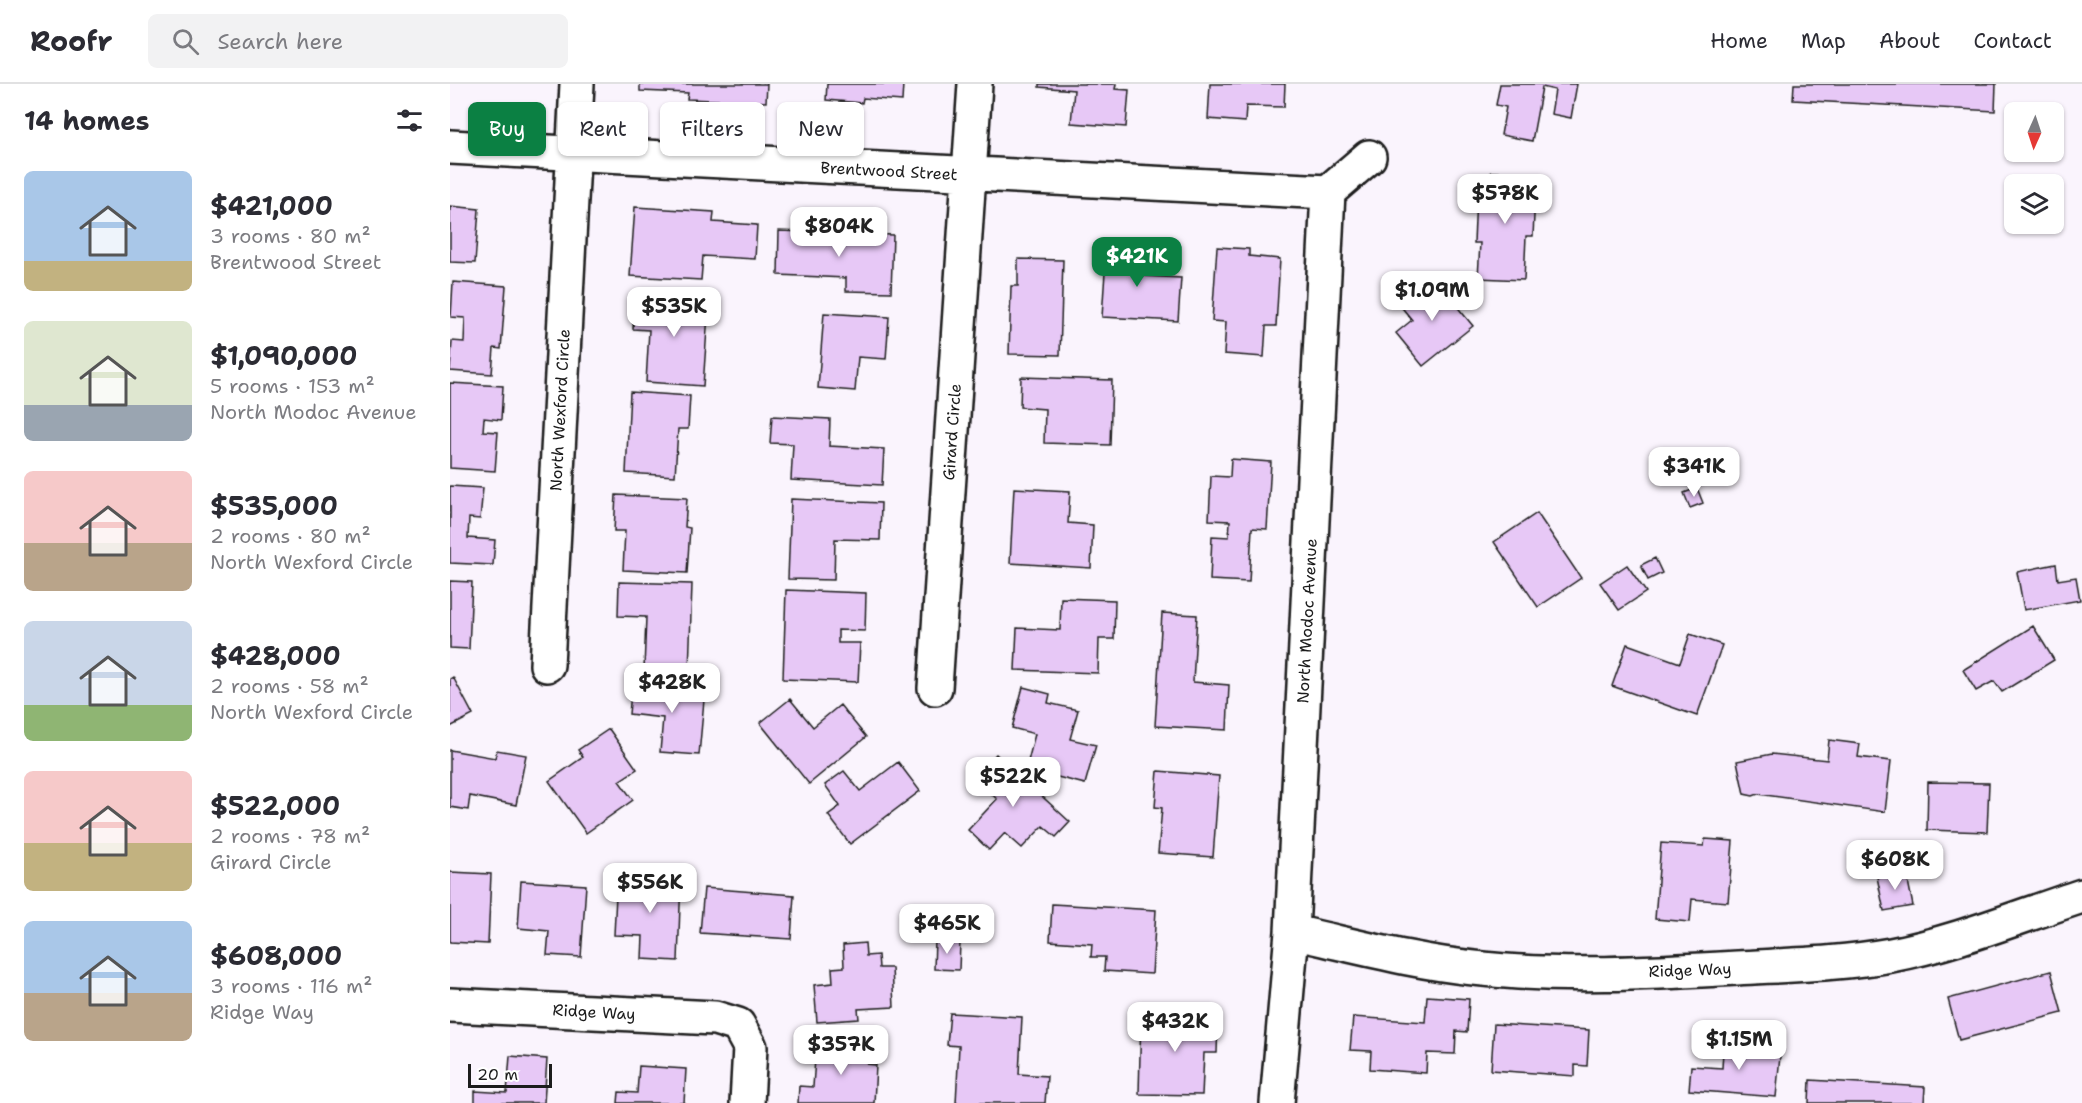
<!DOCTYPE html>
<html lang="en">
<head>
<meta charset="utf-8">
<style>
	:root { --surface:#fff; --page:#f2f2f3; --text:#2b2b33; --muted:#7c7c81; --line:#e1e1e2; --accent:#0b8043 }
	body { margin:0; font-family:"Shantell Sans",sans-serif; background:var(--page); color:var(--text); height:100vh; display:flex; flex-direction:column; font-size:22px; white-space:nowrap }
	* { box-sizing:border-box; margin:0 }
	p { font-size:20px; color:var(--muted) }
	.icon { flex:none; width:33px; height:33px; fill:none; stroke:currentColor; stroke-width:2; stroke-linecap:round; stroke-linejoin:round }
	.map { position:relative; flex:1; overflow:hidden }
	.details { display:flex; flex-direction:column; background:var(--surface); width:450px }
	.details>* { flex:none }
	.guide { position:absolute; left:18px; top:18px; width:570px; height:54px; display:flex; gap:12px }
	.needle { width:39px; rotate:183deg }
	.buttons { position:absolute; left:1554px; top:18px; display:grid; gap:12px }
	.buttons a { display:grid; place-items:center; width:60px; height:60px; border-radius:9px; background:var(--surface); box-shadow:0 2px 4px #0004; font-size:30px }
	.scale { position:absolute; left:18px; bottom:15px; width:84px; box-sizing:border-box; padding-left:6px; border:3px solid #1c1c1c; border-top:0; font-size:16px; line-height:21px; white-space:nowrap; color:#1c1c1c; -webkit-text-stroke:4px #fff; paint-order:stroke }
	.price { position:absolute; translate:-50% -51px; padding:0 14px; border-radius:12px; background:#fff; color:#222; font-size:20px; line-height:39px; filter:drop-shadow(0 2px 3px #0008) }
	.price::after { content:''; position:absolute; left:50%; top:36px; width:18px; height:14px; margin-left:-9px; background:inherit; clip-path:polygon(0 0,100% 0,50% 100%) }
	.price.selected { background:var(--accent); color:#fff }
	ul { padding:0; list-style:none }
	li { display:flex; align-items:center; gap:18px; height:150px; padding:0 24px }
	li span { display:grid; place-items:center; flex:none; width:168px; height:120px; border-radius:9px; color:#555 }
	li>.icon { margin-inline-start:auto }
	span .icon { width:72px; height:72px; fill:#fffc; stroke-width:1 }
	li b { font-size:26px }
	h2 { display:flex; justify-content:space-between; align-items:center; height:72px; padding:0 24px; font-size:26px }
	.pill { padding:0 21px; border-radius:9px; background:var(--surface); box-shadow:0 2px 4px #0004; font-size:21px; line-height:54px }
	.pill.selected { background:var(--accent); color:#fff }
	header { display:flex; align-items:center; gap:36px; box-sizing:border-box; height:84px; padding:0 30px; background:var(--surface); border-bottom:2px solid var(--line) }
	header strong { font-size:28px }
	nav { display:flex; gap:33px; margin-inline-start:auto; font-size:21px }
	.search { width:420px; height:54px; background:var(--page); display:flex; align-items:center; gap:15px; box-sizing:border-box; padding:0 21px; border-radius:9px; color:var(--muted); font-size:22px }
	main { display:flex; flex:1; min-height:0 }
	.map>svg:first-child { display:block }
	.building { fill:#e7c8f6; stroke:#1c1c1c; stroke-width:1.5 }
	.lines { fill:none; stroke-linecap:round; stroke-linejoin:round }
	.minor-casing { stroke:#1c1c1c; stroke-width:38 }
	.minor { stroke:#fff; stroke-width:33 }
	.labels { text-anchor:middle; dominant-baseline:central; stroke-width:4.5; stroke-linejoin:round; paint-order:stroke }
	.street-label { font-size:16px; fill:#1c1c1c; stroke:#fff }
</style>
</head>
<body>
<header>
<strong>Roofr</strong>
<div class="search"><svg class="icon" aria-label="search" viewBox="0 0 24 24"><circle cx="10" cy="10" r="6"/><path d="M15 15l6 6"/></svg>Search here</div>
<nav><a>Home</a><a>Map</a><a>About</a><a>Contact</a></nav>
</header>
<main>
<section class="details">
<h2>14 homes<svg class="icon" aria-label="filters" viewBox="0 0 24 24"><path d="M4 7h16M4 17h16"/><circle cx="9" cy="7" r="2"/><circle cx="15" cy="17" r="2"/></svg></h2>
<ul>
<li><span style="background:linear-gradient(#a9c7e8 75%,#c2b280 0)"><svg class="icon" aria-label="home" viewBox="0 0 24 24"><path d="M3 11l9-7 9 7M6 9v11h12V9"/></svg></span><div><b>$421,000</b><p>3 rooms · 80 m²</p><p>Brentwood Street</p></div></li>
<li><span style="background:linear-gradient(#dfe7d0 70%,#9aa5b1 0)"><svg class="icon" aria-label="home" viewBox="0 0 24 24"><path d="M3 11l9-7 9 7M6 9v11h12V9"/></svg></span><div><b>$1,090,000</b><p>5 rooms · 153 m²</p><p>North Modoc Avenue</p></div></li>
<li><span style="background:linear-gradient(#f6c9c9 60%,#b9a48a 0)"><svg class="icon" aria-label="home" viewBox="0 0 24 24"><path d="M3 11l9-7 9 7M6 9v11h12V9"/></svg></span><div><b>$535,000</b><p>2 rooms · 80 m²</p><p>North Wexford Circle</p></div></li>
<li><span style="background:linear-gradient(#c9d6e8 70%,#8fb573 0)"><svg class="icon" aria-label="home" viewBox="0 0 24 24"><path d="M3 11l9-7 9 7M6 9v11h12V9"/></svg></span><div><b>$428,000</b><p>2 rooms · 58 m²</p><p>North Wexford Circle</p></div></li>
<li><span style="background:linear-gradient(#f6c9c9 60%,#c2b280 0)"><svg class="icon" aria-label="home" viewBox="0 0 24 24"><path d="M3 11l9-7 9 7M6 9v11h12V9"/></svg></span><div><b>$522,000</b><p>2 rooms · 78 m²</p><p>Girard Circle</p></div></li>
<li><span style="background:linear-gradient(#a9c7e8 60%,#b9a48a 0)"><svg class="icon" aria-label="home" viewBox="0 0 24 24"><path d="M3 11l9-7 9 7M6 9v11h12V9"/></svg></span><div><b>$608,000</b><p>3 rooms · 116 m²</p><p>Ridge Way</p></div></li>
</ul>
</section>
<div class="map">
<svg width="1632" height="1019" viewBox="0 0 1632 1019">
	<rect width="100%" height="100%" fill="#faf4fd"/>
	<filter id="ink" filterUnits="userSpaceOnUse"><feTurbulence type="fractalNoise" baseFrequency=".0167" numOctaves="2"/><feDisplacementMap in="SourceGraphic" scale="12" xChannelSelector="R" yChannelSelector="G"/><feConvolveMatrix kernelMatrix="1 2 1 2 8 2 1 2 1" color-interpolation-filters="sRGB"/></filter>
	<g filter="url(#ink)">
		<path class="building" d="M190,0h127l-1,18 -79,-3 1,-6 -48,-2z
			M377,0h76l-1,17 -39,-3 -1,5 -36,-3z
			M589,0h77l-1,5 14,1 -3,37 -55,-4 3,-33 -35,-3z
			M760,0h75l-1,23 -38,-1 -1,16 -37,-3z
			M1050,0h77l-6,34 -20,-4 4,-24 -13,-3 -10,54 -31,-6 5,-28 -10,-2z
			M1344,0h202l-1,27 -202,-11z
			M1041,88l45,2 -3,62h-7l-2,44 -46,-2 2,-35h-6l2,-47 14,1z
			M0,122l29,3 -4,54 -25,-1z
			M185,123l79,5 -1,10 44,3 -2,34 -52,-3 -2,24 -71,-4z
			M329,147l114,4 -2,57 -45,-1v-13l-68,-3z
			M657,159l37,3 -2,30 39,2 -3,43 -76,-4z
			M767,163l32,2v7l31,3 -4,67h-10l-2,31 -40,-3 2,-32 -14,-1z
			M568,175l45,1 -3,95 -51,-1 2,-68h7z
			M983,193l40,49 -50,40 -27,-33 16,-13 -13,-16z
			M3,198l53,4 -5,63 -7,-1 -2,26 -42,-3 2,-30 12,1 1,-24 -14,-1z
			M185,211l74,5 -6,86 -57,-4 3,-52 -16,-1z
			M374,229l65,4 -3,42 -28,-2 -3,34 -37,-3z
			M571,293l91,3 -2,65 -66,-2 1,-34 -25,-2z
			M0,299l53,3 -2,34 -17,-2 -1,13 15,1 -3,39 -45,-3z
			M180,308l60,4 -2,33h-10l-3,47 -49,-3z
			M322,332l58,3 -1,27 55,3 -2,36 -91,-5 2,-36 -23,-1z
			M781,375l40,3 -4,67 -15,-1 -3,54 -39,-2 2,-44 17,1 1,-16 -21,-1 2,-44 19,1z
			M0,402l33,2 -3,31 -11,-1 -1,20 27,2 -2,25 -43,-2z
			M564,404l56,3 -2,32 25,2 -2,43 -81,-5z
			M1247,404l6,15 -13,5 -6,-15z
			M166,411l71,3 -2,29 5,1 -3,45 -64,-3 2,-39h-11z
			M341,415l90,4 -1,37 -45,-1 -1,41 -46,-1z
			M1087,429l44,65 -43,29 -44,-65z
			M1205,474l7,15 -14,7 -7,-15z
			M1606,480l2,16 18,-3 4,23 -56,10 -7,-38z
			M1177,481l19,27 -27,18 -19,-27z
			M0,497l22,1 -3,67 -19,-1z
			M169,498l73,2 -3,87 -45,-1 2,-53 -28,-1z
			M336,506l80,3 -1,38 -27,-1v13h22l-2,39 -75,-3z
			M611,514l54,2 -1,39h-15l-1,34 -83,-3 2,-42 43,2z
			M712,529l35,2 -4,67 36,3 -2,45 -72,-4z
			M1583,542l21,34 -52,32 -8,-11 -18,10 -13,-21z
			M1240,550l32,11 -25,71 -85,-30 15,-42 53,19z
			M3,593l20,38 -23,12v-48z
			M182,598l73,7 -6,66 -39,-3 3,-34 -34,-4z
			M573,603l27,7 -2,9 30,7 -8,29 26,6 -11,39 -59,-15 9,-35 -23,-6z
			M340,615l23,28 27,-22 26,32 -57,47 -49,-61z
			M159,645l28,40 -18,12 14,19 -47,33 -37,-52 34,-24 -5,-7z
			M1379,656l31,4 -2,13 33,4 -6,51 -127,-18 -5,2 -9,-2 -7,-33 35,-7 55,6z
			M0,666l45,8 2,-8 29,5 -10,50 -46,-9 -2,14 -18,-3z
			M546,670l74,68 -14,15 -13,-11 -21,22 -17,-15 -16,17 -21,-20 29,-31 -24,-21z
			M448,678l22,29 -70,53 -22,-29 12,-9 -15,-21 19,-14 16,20z
			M708,687l61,5 -6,81 -55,-4 4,-45 -7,-1z
			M1478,698l61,1 -2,49 -60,-2z
			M1255,755l28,2 -5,61 -36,-3 -2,23 -35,-3 6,-76 43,3z
			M1456,787l7,35 -29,5 -7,-34z
			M0,788l41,2 -3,70 -38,-2z
			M167,791l64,3 -3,83 -36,-2 1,-23 -29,-1z
			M71,797l65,4 -5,72 -34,-2 2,-24 -31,-3z
			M254,804l90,7 -3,44 -91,-6z
			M602,820l104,6 -4,64 -48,-3 1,-14h-14l1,-13 -42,-3z
			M485,857l25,1 -1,28 -25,-1z
			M415,859l1,13 12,-1 1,13h13l2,39 -36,2 1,10 -42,3 -3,-37 19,-2 -1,-15 12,-1 -1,-22z
			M1601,887l11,42 -103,27 -11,-41z
			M977,912l42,3 -2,33 -11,-1 -1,23 -28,-1 -1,20 -56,-4 1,-18 -21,-1 3,-33 72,5z
			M500,929l72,4 -3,57 28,2 -2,27h-89l3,-57 -12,-1z
			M691,931l77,2 -1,36h-13l-2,42 -63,-1z
			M1044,940l95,6 -2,36 -12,-1v11l-84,-6z
			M1274,950l25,2 -1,18 32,2 -4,41 -87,-7 2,-24 31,2z
			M366,960l53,3 -2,17 9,1 -2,38h-76l1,-17 14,1z
			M60,972l37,3 -3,44h-69v-12l32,2z
			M189,982l47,3 -2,34h2h-68l1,-11 18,1z
			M1360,996l115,7 -1,16h-115z"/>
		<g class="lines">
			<defs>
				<path id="minor" d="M0,63l878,45
					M97,581l30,-581
					M485,604l40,-604
					M842,848c60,13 121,30 182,36 87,10 176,5 263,0 52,-3 103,-4 154,-13 64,-12 129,-39 191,-59
					M0,921l265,13 23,7 12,22 -3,56
					M827,1019l15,-171 36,-740 41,-35"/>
			</defs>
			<use href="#minor" class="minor-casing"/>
			<use href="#minor" class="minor"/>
		</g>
	</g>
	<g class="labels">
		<g class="street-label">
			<text transform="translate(439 87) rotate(3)">Brentwood Street</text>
			<text transform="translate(110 326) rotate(-87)">North Wexford Circle</text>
			<text transform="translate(502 348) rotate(-86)">Girard Circle</text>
			<text transform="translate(857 537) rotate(-87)">North Modoc Avenue</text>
			<text transform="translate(1240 886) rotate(-2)">Ridge Way</text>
			<text transform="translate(144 928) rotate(3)">Ridge Way</text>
		</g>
	</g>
</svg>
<div class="buttons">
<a><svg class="needle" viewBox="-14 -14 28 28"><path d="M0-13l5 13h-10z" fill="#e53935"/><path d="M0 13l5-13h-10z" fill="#7c7c81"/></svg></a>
<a><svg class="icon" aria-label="layers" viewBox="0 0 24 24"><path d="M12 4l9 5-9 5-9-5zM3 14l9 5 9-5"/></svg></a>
</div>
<div class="scale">20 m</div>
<b class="price" style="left:1055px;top:141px">$578K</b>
<b class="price" style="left:389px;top:174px">$804K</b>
<b class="price selected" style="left:687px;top:204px">$421K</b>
<b class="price" style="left:982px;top:238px">$1.09M</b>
<b class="price" style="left:224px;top:254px">$535K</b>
<b class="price" style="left:1244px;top:414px">$341K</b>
<b class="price" style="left:222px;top:630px">$428K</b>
<b class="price" style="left:563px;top:724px">$522K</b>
<b class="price" style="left:1445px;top:807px">$608K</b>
<b class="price" style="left:200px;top:830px">$556K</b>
<b class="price" style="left:497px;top:871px">$465K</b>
<b class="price" style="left:725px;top:969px">$432K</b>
<b class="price" style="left:1289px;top:987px">$1.15M</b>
<b class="price" style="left:391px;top:992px">$357K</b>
<div class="guide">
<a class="pill selected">Buy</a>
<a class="pill">Rent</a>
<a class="pill">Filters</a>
<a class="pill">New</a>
</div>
</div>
</main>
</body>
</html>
